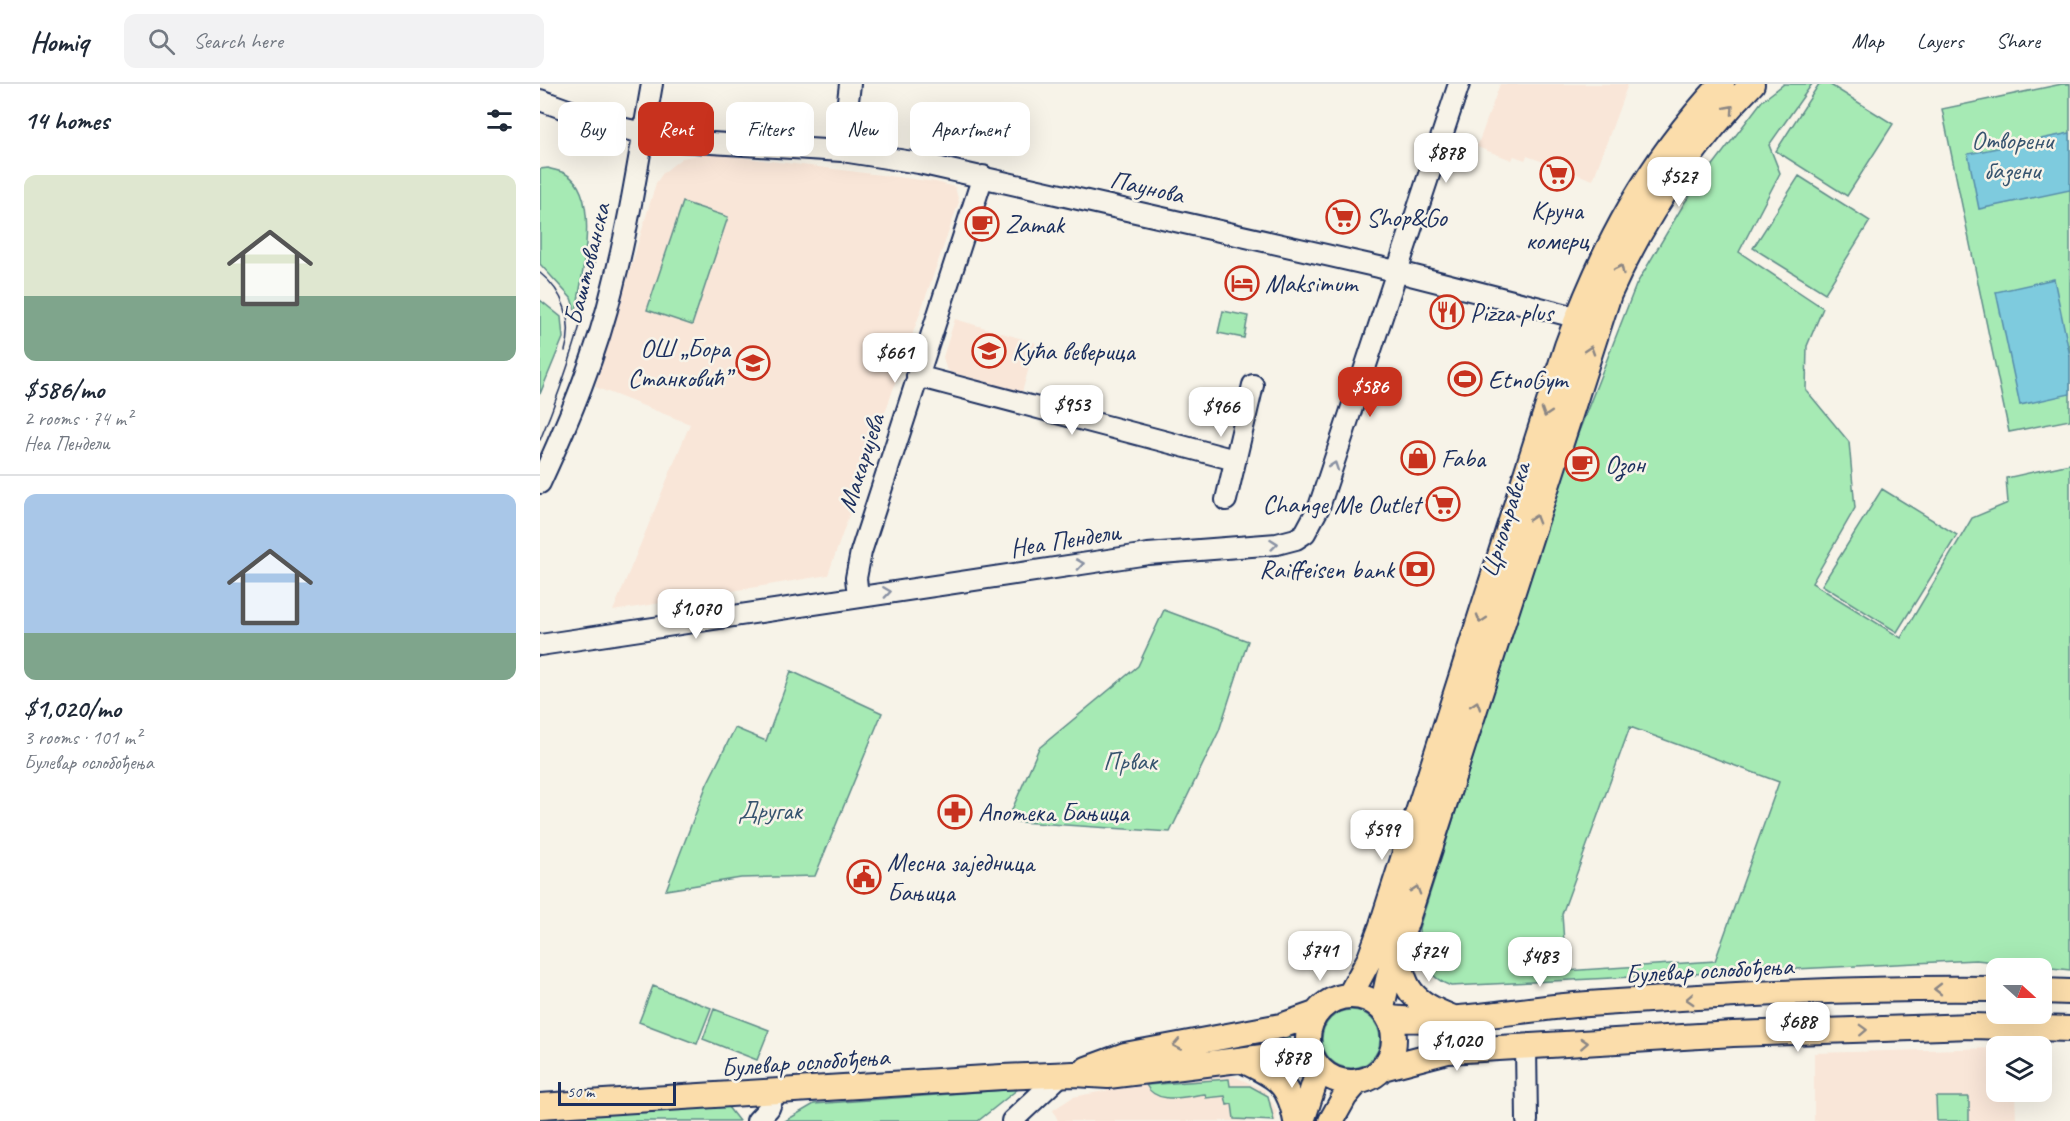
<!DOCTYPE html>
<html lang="en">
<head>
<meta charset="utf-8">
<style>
	:root { --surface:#fff; --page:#f2f2f3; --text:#1f2937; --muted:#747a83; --line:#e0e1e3; --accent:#c8321e }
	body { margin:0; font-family:Caveat,sans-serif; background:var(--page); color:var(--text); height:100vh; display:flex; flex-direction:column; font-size:22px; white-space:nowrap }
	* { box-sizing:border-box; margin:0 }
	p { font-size:20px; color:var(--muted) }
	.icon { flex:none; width:33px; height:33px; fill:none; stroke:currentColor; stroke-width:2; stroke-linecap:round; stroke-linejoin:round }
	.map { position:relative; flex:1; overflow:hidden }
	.sheet { display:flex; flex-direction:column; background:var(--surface); width:540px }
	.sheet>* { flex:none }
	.top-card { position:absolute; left:18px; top:18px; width:570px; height:54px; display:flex; gap:12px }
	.needle { width:39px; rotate:111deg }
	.buttons { position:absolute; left:1446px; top:874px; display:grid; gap:12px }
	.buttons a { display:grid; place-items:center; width:66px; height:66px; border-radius:12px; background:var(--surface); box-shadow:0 6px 24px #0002; font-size:30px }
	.scale { position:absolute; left:18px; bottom:15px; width:118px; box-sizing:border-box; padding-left:6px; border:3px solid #1b2f5e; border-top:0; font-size:16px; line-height:21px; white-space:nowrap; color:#1b2f5e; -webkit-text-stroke:4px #f7f3e8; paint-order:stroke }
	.price { position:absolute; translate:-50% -51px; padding:0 14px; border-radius:12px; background:#fff; color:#222; font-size:20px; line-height:39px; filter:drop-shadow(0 2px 3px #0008) }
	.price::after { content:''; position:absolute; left:50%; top:36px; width:18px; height:14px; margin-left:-9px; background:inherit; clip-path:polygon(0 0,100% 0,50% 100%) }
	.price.on { background:var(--accent); color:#fff }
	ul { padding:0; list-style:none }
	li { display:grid; align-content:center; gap:12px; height:318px; padding:0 24px }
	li+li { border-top:2px solid var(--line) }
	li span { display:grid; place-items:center; height:186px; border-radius:12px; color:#555 }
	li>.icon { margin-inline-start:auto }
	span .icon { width:108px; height:108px; fill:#fffc; stroke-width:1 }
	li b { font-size:26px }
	h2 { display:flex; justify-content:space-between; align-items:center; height:72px; padding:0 24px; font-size:26px }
	.chip { padding:0 21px; border-radius:12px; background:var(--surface); box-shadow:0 6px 24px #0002; font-size:21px; line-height:54px }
	.chip.on { background:var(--accent); color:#fff }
	header { display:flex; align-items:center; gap:36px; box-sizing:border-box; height:84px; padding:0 30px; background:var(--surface); border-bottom:2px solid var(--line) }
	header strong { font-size:28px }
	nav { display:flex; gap:33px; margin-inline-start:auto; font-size:21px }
	.search { width:420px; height:54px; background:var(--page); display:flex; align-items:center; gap:15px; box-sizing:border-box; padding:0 21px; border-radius:12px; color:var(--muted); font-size:22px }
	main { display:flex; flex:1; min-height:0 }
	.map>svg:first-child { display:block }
	.built { fill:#f9e6d8 }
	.green { fill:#a6eab4; stroke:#608c89; stroke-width:1.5; fill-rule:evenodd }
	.water { fill:#7ecbde; stroke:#568dab; stroke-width:1.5 }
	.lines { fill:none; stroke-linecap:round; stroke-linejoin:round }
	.minor-casing { stroke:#1b2f5e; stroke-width:24 }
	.major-casing { stroke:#1b2f5e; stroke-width:28 }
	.minor { stroke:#f7f3e8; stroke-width:20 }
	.major { stroke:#fbddab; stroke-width:24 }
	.tram { stroke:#1b2f5e; stroke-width:1.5 }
	.oneway { stroke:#8b8684 }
	.oneway2 { stroke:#8991a3 }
	.labels { text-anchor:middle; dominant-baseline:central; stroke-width:5; stroke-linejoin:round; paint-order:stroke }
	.park-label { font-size:26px; fill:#37546f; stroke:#f7f3e8 }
	.street-label { font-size:26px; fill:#1b2f5e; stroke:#f7f3e8 }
	.poi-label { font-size:26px; fill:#1b2f5e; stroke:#f7f3e8; text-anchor:start }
</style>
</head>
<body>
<header>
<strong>Homiq</strong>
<div class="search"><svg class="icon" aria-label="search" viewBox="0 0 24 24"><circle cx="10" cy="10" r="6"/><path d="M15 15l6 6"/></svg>Search here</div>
<nav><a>Map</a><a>Layers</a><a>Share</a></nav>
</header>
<main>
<section class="sheet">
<h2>14 homes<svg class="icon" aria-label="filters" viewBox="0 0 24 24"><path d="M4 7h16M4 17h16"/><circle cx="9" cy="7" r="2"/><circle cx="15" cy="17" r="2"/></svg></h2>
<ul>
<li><span style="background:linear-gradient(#dfe7d0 65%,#7fa58c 0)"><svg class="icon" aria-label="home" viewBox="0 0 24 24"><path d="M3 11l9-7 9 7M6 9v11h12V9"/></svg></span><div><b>$586/mo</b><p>2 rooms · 74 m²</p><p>Неа Пендели</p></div></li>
<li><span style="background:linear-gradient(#a9c7e8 75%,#7fa58c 0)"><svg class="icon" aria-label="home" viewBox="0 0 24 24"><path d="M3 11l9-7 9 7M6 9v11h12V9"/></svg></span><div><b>$1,020/mo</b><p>3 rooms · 101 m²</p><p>Булевар ослобођења</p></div></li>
</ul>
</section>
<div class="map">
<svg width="1530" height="1037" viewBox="0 0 1530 1037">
	<rect width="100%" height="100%" fill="#f7f3e8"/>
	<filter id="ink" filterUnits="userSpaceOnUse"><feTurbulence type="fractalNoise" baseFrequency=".0167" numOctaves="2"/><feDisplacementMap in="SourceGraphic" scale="12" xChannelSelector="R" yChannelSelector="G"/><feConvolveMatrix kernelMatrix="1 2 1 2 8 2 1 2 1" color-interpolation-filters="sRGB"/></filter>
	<g filter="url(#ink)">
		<path class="built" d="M960,0h128l-35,96 -66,-24 -2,4 -11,-4 -2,4 -35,-13z
			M167,69l229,29 19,5 4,15 -131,373 -215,36 77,-187 -95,-37 61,-204 7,-10 19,-15z
			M415,235l81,24 -14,49 -72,-20 -4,-4 -3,-11z
			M1456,964v44h19l1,29h-202v-68z
			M689,990l36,16 12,21 -1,10h-218l-5,-11 20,-13 67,-13z"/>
		<path class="green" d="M1244,0h28l-43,61 11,28 -41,79 84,56 -16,38 -1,44 43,52 6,66 -43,75 89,55 71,-120 36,-15 -2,-25 64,-14v506l-94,-10 -525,26c-26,-9 -32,-32 -32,-58l144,-456 73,-187 49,-83 77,-101zM1090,643l149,55 -64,179 -149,10 -4,-57z
			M1279,0h10l64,40 -46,72 -71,-45z
			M1522,0h8v336l-61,12 -67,-323z
			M8,84c5,2 13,3 18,6 36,20 15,105 10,139l-5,-15 -31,-34v-95z
			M1259,92l71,45 -45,72 -72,-45z
			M143,118l45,15 -36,108 -45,-15z
			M0,216l21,17 2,21 -23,56z
			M683,227l25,5 -4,22 -26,-5z
			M1342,405l75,46 -60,97 -75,-47z
			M624,526l84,31 -29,90 -49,101 -163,-11 32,-73 99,-82z
			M251,587l91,42 -67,163 -74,2 -75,12 41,-106 28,-56 31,13z
			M113,902l58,22 -14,36 -58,-22z
			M174,925l55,21 -12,30 -54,-21z
			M782 955a29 29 0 1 1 58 0a29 29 0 1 1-58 0Z
			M750,950l1,12 -122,11z
			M689,995l1,7h20l18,10 6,25 -40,-2 -2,-15 -5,1 -2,-9 -19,2 -1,-4c-19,2 -48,12 -59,-9z
			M478,1005l-40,32h-193l29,-17z
			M1396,1013h33v24h-32z
			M184,1018l15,19h-199v-4z"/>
		<path class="water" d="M1530,49v57l-91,19 -11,-55z
			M1514,195l16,77v38l-50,11 -24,-113z"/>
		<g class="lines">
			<defs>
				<path id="minor" d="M0,16l72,26 67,15 163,10 77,12 460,104 212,54
					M302,67l8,-67
					M377,292l318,84
					M0,399c29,-63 57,-129 73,-197 17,-66 27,-135 39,-202
					M686,416l27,-115
					M318,512l-2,-18 5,-26 122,-376
					M0,561l608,-91 129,-10 19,-5 9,-6 14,-26 140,-423
					M986,962l1,75
					M217,1037l12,-13 6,-16
					M472,1037l50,-47"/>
				<path id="major" d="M859,865c2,40 15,54 52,68
					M1502,907l28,1
					M810,911l20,-37 11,-30 186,-582c37,-101 81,-183 155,-262
					M768 955a43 43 0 1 1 86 0a43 43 0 1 1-86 0Z
					M842,924l7,-33 220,-681c35,-78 83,-149 143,-210
					M849,934c67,7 132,-10 199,-14 136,-9 273,-17 408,-15
					M702,976c34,17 47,21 54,61
					M843,984l65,-17 285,-17 239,-8 98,3
					M547,985l38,-14 156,-29 34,-12
					M0,1022l462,-29 72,-3 34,2 163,-20h18l24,4
					M762,1037l17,-52
					M791,1037l14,-25 13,-15"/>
			</defs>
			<use href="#minor" class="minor-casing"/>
			<use href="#major" class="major-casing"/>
			<use href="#minor" class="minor"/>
			<use href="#major" class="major"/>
			<path class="tram" d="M0,189c24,19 34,49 25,78
				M0,356c28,-67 50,-136 59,-209"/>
		</g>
		<defs><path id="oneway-chevron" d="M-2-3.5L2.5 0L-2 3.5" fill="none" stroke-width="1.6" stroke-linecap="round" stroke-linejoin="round" transform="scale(1.5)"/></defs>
		<g class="oneway">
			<use href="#oneway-chevron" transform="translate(1190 25) rotate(-48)"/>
			<use href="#oneway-chevron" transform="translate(1080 185) rotate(-64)"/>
			<use href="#oneway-chevron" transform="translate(1050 266) rotate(-72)"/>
			<use href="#oneway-chevron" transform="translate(1006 329) rotate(108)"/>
			<use href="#oneway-chevron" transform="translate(995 435) rotate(-73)"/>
			<use href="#oneway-chevron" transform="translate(941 535) rotate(108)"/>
			<use href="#oneway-chevron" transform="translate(936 621) rotate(-72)"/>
			<use href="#oneway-chevron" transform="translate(876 806) rotate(-73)"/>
			<use href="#oneway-chevron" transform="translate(1398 905) rotate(180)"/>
			<use href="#oneway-chevron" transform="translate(1150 915) rotate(177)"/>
			<use href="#oneway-chevron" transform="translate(1323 946) rotate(-2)"/>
			<use href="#oneway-chevron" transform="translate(1044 959) rotate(-3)"/>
			<use href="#oneway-chevron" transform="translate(637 961) rotate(169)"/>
		</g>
		<g class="oneway2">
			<use href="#oneway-chevron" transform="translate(794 382) rotate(-71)"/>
			<use href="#oneway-chevron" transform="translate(734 460) rotate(-6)"/>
			<use href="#oneway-chevron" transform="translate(540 480) rotate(-9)"/>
			<use href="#oneway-chevron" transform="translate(347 508) rotate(-8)"/>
		</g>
	</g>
	<defs>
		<symbol id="supermarket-ring" viewBox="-11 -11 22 22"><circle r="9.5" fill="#f7f3e8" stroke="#c8321e" stroke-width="1.5"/><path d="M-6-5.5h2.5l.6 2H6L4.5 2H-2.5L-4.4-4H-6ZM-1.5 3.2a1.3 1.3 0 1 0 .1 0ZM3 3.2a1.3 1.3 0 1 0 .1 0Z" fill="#c8321e"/></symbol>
		<symbol id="cafe-ring" viewBox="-11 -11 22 22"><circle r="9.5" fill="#f7f3e8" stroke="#c8321e" stroke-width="1.5"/><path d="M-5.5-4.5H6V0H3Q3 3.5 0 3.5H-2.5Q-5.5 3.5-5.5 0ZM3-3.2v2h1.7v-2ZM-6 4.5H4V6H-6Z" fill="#c8321e"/></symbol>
		<symbol id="hotel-ring" viewBox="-11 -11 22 22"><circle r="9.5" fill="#f7f3e8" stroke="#c8321e" stroke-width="1.5"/><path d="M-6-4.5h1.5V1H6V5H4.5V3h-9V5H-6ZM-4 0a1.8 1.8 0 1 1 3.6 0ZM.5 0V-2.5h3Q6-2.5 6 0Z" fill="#c8321e"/></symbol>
		<symbol id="restaurant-ring" viewBox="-11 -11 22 22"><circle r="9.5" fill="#f7f3e8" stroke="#c8321e" stroke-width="1.5"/><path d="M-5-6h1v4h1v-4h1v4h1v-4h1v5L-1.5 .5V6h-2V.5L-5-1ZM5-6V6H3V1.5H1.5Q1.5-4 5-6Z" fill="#c8321e"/></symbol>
		<symbol id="school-ring" viewBox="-11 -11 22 22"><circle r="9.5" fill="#f7f3e8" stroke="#c8321e" stroke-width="1.5"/><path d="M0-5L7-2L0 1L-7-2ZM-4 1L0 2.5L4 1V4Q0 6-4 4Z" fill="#c8321e"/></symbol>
		<symbol id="stadium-ring" viewBox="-11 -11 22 22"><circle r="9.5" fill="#f7f3e8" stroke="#c8321e" stroke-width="1.5"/><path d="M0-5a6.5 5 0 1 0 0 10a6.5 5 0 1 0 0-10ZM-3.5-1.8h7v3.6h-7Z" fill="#c8321e"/></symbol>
		<symbol id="shop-ring" viewBox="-11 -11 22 22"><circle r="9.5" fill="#f7f3e8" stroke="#c8321e" stroke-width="1.5"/><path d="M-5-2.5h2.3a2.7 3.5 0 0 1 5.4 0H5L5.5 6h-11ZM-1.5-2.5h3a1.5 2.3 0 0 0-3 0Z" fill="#c8321e"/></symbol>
		<symbol id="bank-ring" viewBox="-11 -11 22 22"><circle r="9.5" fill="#f7f3e8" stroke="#c8321e" stroke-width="1.5"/><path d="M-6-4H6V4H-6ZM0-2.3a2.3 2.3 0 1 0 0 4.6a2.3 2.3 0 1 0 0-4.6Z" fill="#c8321e"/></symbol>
		<symbol id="pharmacy-ring" viewBox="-11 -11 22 22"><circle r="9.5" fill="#f7f3e8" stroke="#c8321e" stroke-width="1.5"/><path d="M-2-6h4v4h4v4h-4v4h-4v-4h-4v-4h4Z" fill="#c8321e"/></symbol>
		<symbol id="civic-ring" viewBox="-11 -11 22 22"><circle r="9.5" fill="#f7f3e8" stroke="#c8321e" stroke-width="1.5"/><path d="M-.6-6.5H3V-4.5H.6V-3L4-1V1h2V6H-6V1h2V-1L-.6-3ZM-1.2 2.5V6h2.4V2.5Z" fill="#c8321e"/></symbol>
	</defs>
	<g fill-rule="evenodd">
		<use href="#supermarket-ring" x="998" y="71" width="38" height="38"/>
		<use href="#supermarket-ring" x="784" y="114" width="38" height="38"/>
		<use href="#cafe-ring" x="423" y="121" width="38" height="38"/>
		<use href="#hotel-ring" x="683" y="180" width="38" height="38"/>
		<use href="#restaurant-ring" x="888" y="209" width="38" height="38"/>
		<use href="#school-ring" x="430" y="248" width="38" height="38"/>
		<use href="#school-ring" x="194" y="260" width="38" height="38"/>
		<use href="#stadium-ring" x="906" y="276" width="38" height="38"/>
		<use href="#shop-ring" x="859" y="355" width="38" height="38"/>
		<use href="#cafe-ring" x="1023" y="361" width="38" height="38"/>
		<use href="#supermarket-ring" x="884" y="401" width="38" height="38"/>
		<use href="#bank-ring" x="858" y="466" width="38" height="38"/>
		<use href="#pharmacy-ring" x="396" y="709" width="38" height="38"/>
		<use href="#civic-ring" x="305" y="774" width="38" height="38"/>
	</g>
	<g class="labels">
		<g class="park-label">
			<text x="1472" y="56">Отворени<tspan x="1472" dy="30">базени</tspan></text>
			<text x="590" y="677">Првак</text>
			<text x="230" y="726">Другак</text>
		</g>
		<g class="street-label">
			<text transform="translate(607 103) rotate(13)">Паунова</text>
			<text transform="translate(47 180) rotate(-76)">Баштованска</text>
			<text transform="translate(321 379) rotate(-72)">Макаријева</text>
			<text transform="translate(965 436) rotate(-73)">Црнотравска</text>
			<text transform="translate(525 456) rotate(-9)">Неа Пендели</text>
			<text transform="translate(1169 886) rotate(-3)">Булевар ослобођења</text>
			<text transform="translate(265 978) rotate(-4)">Булевар ослобођења</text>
		</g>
		<g class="poi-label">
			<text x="1017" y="126" text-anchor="middle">Круна<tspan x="1017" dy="30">комерц</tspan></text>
			<text x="826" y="133">Shop&amp;Go</text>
			<text x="465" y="140">Zamak</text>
			<text x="725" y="199">Maksimum</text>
			<text x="930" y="228">Pizza plus</text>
			<text x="190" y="264" text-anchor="end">ОШ „Бора<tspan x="190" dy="30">Станковић”</tspan></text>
			<text x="472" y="267">Кућа веверица</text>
			<text x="948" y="295">EtnoGym</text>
			<text x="901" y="374">Faba</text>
			<text x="1065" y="380">Озон</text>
			<text x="880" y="420" text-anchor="end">Change Me Outlet</text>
			<text x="854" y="485" text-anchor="end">Raiffeisen bank</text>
			<text x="438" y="728">Апотека Бањица</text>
			<text x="347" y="778">Месна заједница<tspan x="347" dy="30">Бањица</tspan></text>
		</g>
	</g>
</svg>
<div class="buttons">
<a><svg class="needle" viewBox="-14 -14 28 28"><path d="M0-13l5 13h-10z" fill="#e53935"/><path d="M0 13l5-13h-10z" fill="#747a83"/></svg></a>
<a><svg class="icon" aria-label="layers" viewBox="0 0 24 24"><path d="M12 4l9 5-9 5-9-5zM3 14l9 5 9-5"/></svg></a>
</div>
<div class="scale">50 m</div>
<b class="price" style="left:906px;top:100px">$878</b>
<b class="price" style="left:1139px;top:124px">$527</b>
<b class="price" style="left:355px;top:300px">$661</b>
<b class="price on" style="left:830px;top:334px">$586</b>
<b class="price" style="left:532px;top:352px">$953</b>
<b class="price" style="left:681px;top:354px">$966</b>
<b class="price" style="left:156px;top:556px">$1,070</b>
<b class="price" style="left:842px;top:777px">$599</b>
<b class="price" style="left:780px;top:898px">$741</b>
<b class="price" style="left:889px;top:899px">$724</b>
<b class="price" style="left:1000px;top:904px">$483</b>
<b class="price" style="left:1258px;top:969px">$688</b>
<b class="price" style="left:917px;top:988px">$1,020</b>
<b class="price" style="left:752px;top:1005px">$878</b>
<div class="top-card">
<a class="chip">Buy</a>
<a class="chip on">Rent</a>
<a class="chip">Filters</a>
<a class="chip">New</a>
<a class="chip">Apartment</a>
</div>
</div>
</main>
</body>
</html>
